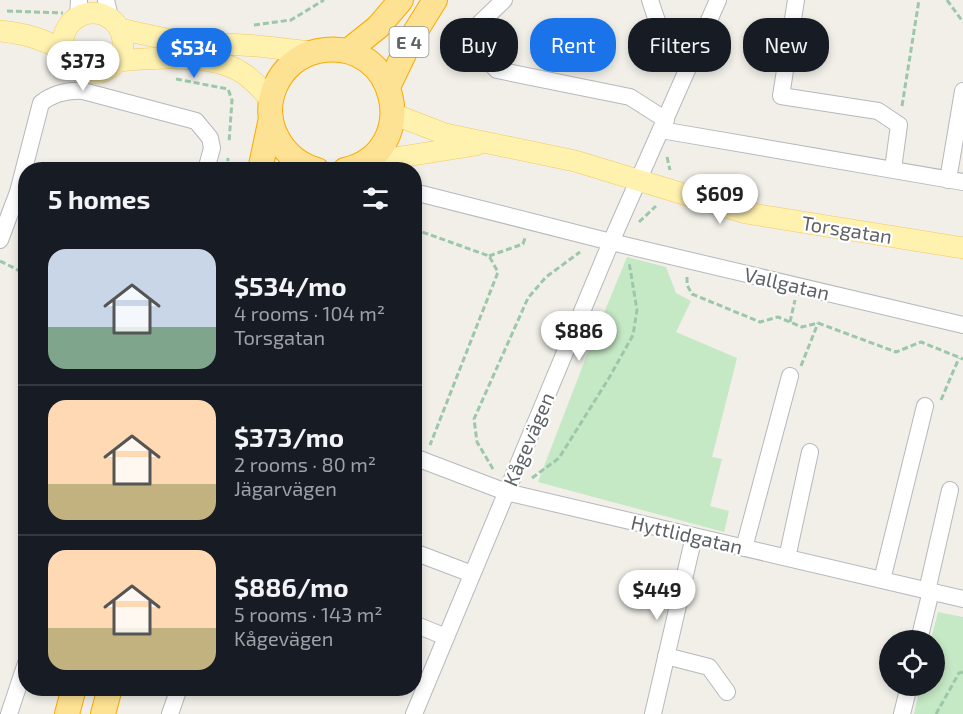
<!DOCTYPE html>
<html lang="en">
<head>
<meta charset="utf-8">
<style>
	:root { --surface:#171b24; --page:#242831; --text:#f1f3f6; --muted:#9ea1a6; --line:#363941; --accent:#1a73e8 }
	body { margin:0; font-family:"Exo 2",sans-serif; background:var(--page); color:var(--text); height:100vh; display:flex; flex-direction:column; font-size:22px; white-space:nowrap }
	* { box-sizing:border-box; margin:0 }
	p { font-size:20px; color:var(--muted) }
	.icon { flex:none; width:33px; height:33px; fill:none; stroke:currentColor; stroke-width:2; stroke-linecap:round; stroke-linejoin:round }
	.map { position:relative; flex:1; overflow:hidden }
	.panel { position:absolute; left:18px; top:162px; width:404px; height:534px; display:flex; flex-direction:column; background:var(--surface); border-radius:24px; box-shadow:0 3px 9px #0003 }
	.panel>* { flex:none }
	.guide { position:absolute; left:440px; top:18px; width:434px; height:54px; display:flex; gap:12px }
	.fabs { position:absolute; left:879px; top:630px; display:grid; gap:12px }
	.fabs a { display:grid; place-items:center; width:66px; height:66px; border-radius:50%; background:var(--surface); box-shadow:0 3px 9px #0003; font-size:30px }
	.price { position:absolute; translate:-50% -51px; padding:0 14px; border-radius:21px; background:#fff; color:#222; font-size:20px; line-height:39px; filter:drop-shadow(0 2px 3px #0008) }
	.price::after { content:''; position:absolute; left:50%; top:36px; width:18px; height:14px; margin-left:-9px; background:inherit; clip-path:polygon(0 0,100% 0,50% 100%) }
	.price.on { background:var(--accent); color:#fff }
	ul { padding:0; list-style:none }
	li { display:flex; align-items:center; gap:18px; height:150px; padding:0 30px }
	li+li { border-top:2px solid var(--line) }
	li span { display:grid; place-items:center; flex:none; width:168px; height:120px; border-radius:18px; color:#555 }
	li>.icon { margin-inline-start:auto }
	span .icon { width:72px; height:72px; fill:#fffc; stroke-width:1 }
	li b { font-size:26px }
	h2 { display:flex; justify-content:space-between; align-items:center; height:72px; padding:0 30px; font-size:26px }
	.chip { padding:0 21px; border-radius:24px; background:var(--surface); box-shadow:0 3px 9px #0003; font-size:21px; line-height:54px }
	.chip.on { background:var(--accent); color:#fff }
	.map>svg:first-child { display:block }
	.green { fill:#c5e8c5 }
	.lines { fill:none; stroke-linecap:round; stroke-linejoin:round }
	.minor-casing { stroke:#b5b8bc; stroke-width:18 }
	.major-casing { stroke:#f2c960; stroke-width:22 }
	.highway-casing { stroke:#f9ab00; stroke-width:26 }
	.path { stroke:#9cc7a9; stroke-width:3; stroke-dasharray:6 3; stroke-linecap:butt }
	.minor { stroke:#fff; stroke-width:16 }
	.major { stroke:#fff2af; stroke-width:21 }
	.highway { stroke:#fde293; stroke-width:24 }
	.labels { text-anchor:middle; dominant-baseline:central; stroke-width:4.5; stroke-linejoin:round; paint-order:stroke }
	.shield { fill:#fff; stroke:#8f9295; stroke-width:1.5 }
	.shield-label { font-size:18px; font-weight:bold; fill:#5f6368 }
	.street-label { font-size:20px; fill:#5f6368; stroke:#fff }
</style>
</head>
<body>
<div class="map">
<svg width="963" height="714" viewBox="0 0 963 714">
	<rect width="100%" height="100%" fill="#f1efe8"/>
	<path class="green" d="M627,257l39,10 10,26 15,8 -15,31 61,26 -25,99 10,2 -12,47 19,5 -5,21 -186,-50 52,-135z
		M938,612l25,5v97h-49l6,-28h14v-46h-3z"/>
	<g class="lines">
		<defs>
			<path id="minor" d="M106,0l4,17
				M504,0l-25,24 -6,21 24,25 133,27 36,23
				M650,0l9,27 46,27
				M796,0l-15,96 97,15 21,14 -6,44
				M78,16l1,-16
				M661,130l302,52
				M948,180l15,-89
				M422,194l189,48 352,83
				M0,240l18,-48 23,-89c13,-10 26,-13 42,-12l113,30 14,17 2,10 -6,22
				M414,457l92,35 457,107
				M744,548l46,-172
				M414,552l58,22
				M787,558l23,-106
				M882,580l43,-174
				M927,591l23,-101
				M414,624l32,13
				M919,640l12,-49
				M666,656l43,11 18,25
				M9,714l17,-51
				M170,714l9,-26
				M414,714l197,-472 107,-242
				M653,714l41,-178
				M902,714l7,-28"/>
			<path id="major" d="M63 43a30 30 0 1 1 60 0a30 30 0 1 1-60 0Z
				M120,29l55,12 83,5 52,6
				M0,31c27,3 39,7 64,19
				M118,61c33,-3 94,-8 123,11 12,7 21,18 30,28
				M393,114l52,20 130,27 171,52 217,35
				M363,163l113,-18"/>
			<path id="highway" d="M348,51l30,-24 23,-27
				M388,87l24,-50 23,-37
				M260,170l11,-52
				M317,170c-35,-10 -57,-48 -42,-83 8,-19 24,-32 43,-36 80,-16 105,101 27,119
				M67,714l7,-26
				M103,714l7,-26"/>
		</defs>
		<use href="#minor" class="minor-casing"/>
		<use href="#major" class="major-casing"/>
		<use href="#highway" class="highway-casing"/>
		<path class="path" d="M947,0l16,22
			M7,11l56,2
			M254,25l37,-5 33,-20
			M176,79l52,10 4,11 -3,43
			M902,106l17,-106
			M667,157l3,13
			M227,170l1,-12
			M639,222l17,-16
			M414,229l75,27 9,16 -68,173
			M489,256l34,-12 2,-6
			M0,261l26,13
			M687,277v8l5,9 68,28 18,-5 24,10 16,-4 78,29 25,-10 42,17
			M790,322l5,-22
			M801,366l17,-43
			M941,400l18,-42
			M493,469l-16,-27 -3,-23 54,-121 18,-21 34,-25
			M532,478l27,-20 50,-80 24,-43 4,-25 -8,-48
			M936,714l23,-41 4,-1"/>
		<use href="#minor" class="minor"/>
		<use href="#major" class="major"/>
		<use href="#highway" class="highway"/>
	</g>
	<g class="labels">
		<rect class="shield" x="389.5" y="27" width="39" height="30" rx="4.5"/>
		<g class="shield-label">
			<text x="409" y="42">E 4</text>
		</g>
		<g class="street-label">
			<text transform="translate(847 229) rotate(9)">Torsgatan</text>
			<text transform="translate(787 283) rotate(13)">Vallgatan</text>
			<text transform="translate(528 439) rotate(-67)">Kågevägen</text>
			<text transform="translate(687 534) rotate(13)">Hyttlidgatan</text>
		</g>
	</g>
</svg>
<div class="fabs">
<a><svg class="icon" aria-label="locate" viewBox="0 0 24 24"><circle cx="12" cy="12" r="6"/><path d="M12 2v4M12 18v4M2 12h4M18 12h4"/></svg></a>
</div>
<b class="price on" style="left:194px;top:79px">$534</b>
<b class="price" style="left:83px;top:92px">$373</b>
<b class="price" style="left:720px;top:225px">$609</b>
<b class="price" style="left:579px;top:362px">$886</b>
<b class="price" style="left:657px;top:621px">$449</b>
<div class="guide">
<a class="chip">Buy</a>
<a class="chip on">Rent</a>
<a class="chip">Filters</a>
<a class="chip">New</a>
</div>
<section class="panel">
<h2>5 homes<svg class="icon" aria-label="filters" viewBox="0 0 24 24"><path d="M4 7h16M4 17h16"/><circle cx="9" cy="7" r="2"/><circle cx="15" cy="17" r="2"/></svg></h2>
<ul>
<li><span style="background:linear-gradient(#c9d6e8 65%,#7fa58c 0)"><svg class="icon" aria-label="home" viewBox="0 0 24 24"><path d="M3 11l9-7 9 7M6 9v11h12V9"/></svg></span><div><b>$534/mo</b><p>4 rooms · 104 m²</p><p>Torsgatan</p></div></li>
<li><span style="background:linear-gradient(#ffd9b3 70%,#c2b280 0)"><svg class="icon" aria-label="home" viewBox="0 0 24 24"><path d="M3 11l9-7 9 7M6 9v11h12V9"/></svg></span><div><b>$373/mo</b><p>2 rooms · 80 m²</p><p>Jägarvägen</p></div></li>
<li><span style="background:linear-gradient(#ffd9b3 65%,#c2b280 0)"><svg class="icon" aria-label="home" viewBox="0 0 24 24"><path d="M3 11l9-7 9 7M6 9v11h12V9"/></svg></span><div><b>$886/mo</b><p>5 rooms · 143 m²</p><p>Kågevägen</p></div></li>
</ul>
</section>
</div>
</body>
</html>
